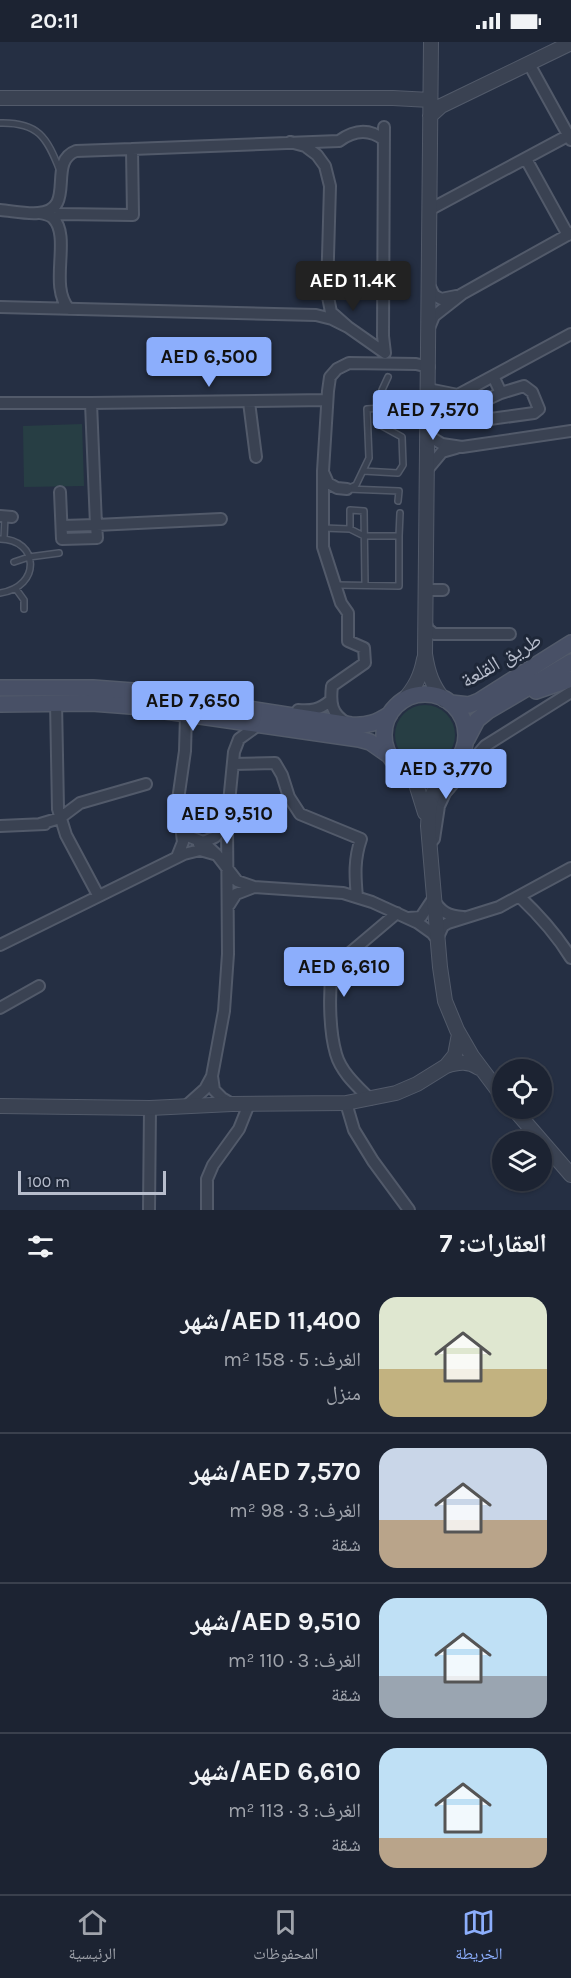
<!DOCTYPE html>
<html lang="ar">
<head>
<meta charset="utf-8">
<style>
	:root { --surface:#1c2332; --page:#252b3a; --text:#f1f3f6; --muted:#a0a4ac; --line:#3a404d; --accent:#8caefc }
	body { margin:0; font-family:Karla,"Noto Naskh Arabic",sans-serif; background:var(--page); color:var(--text); direction:rtl; height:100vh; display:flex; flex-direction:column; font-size:22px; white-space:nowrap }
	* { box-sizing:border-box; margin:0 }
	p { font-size:20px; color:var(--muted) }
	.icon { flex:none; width:33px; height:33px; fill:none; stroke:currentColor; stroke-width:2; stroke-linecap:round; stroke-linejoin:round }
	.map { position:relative; height:1168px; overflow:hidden; direction:ltr }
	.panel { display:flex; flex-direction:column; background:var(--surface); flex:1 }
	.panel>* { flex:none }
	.tools { position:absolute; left:492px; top:1017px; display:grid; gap:12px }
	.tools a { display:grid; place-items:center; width:60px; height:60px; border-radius:50%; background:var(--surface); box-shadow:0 2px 4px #0004,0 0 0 2px var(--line); font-size:30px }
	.scale { position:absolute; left:18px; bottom:15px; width:148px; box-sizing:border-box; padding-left:6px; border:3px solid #b7bdcc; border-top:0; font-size:16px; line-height:21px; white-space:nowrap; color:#b7bdcc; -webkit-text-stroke:4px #1e2738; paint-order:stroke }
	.price { position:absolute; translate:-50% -51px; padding:0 14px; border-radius:6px; background:var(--accent); color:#111; font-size:20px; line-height:39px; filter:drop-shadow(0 2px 3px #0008) }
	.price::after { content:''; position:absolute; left:50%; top:36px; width:18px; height:14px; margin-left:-9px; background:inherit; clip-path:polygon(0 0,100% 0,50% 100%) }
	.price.on { background:#222; color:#fff }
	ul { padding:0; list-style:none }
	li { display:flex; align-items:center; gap:18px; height:150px; padding:0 24px }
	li+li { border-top:2px solid var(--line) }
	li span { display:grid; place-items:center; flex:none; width:168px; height:120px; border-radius:18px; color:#555 }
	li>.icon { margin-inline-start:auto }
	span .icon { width:72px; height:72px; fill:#fffc; stroke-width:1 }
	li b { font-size:26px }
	h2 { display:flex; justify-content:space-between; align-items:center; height:72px; padding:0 24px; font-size:26px }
	.status { display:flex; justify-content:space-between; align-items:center; height:42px; padding:0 30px; background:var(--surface); direction:ltr }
	.status svg { height:16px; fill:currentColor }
	.tab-bar { display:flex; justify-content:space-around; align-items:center; height:84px; border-top:2px solid var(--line); background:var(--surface); font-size:16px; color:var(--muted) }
	.tab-bar a { display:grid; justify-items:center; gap:3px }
	.tab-bar .on { color:var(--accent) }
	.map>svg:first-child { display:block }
	.green { fill:#273e44 }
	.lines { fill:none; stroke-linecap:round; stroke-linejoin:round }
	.service-casing { stroke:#525a6a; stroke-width:8 }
	.minor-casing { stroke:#525a6a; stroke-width:14 }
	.tertiary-casing { stroke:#525a6a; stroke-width:16 }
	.secondary-casing { stroke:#525a6a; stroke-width:18 }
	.service { stroke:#3a4252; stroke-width:5 }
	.minor { stroke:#3a4252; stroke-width:10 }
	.tertiary { stroke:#3a4252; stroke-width:14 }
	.secondary { stroke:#485066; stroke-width:15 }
	.labels { text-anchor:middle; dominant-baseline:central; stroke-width:6; stroke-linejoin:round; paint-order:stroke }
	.street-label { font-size:21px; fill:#b7bdcc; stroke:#1e2738 }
</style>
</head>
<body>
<div class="status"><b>20:11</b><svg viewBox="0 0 49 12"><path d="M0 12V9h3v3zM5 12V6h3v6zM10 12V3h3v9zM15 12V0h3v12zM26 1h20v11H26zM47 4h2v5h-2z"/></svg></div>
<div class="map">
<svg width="571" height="1168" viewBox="0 0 571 1168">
	<rect width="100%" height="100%" fill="#252f43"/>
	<path class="green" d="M82,382l2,62 -60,1 -1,-61z
		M395 693a30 30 0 1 1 60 0a30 30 0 1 1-60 0Z"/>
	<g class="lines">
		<defs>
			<path id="service" d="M0,81c38,-1 47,14 60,48
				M363,429l35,2 5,-8 -1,-28 -20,-11v-36l6,-13
				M347,447l9,-4 13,-27 -2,-49 15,-1
				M348,447l51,2 -1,10
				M323,486l27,1v-19l14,1 1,74
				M350,487l14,7h35l1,-23
				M0,497c39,0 42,48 0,54
				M4,497l1,-23
				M14,520l15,-5 30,-4
				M336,543l63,1v-50
				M16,547l8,11v9"/>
			<path id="minor" d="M529,22l42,76
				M526,117l42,76
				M0,168c12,1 26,4 38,3 40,-3 8,-51 38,-62l56,-2
				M429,168l142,-76
				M40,171c5,1 10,2 13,5 19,19 -5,68 16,91
				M60,172l73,1 -1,-66 207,-8c15,-11 30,-13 45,-1
				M429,243l5,10 7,4 15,-3
				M0,265l316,8 16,4 16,8 -17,-15 -4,-20 3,-106 -5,-20 -8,-11 -12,-9 -15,-4
				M348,285l37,26 -2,-17 1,-209
				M429,286l5,-12 28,-22 109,-61
				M493,334l8,17 -26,12 -1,6 2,8 7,1 51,-7 5,-4 -7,-17 -8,-6 -23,7
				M428,347l30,6
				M249,360l7,55
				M0,361h91l5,122 -34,1
				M91,361l236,-3
				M427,381l31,-28 113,-61
				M427,393l15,9 20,3 109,-16
				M427,428l15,-18 14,-4
				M324,432l4,9 9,5 10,1
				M60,450l2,47 35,-1 -1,-13 125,-6
				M0,474l12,1
				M426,548h17
				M425,579l3,8 6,5h76
				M56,660l2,107 8,26 32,60
				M298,668c13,1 21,0 32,-9
				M347,681c-16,-9 -17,-20 -15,-37l33,-23 -1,-15 -16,-7v-28l-7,-10 -18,-56v-76l5,-80 2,-14 7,-8 12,-6 67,1 13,3
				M233,722l42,-1 7,12 7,22 11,17 61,25c-7,20 -6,37 -4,58
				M40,782l20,-6 20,-15 66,-19
				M181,782l9,13 13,5 14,13 20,26 17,6 89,6 29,9 46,21 14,10 5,6 6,-13 5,-3 51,-16 72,-39
				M0,784l45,-2
				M199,802l16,-7 12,-14
				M429,802l5,-5 5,-33 6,-13 40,-47 86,-54
				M177,815l6,-15 -5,-42 7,-49 1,-36
				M520,855c20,19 37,38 51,61
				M229,863l7,-11 18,-7
				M409,876l12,-1 12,-18c8,13 15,17 30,18
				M0,903l184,-91 16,-4 14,4
				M0,966l39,-22
				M370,1057c-13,-13 -29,-27 -34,-45 -7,-24 -7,-61 -4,-86l65,-55
				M346,1061l8,27 19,31 36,49
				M232,1062l-10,-6 -8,-8 -2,-14 12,-65 4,-57 -1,-131 7,-71 5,-13 18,-13
				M186,1064l19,-17 7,-13
				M149,1168l1,-102
				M207,1168v-31l6,-14 26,-36 10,-25"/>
			<path id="tertiary" d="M431,0l-6,612c3,19 7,31 19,46
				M0,56h393l37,2
				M430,74l11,-10 130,-63
				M404,658c11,-13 17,-24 20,-41
				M449,726c-17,21 -20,32 -21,58l12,141 5,34 12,29 15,26 30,40
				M406,730l10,12 9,29
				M459,992l-4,21 -9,11c13,-4 22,-5 33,2
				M0,1064l150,2 82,-4 114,-1 50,-10 21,-9 29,-18
				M513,1066l58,67"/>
			<path id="secondary" d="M0,646h93l40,3 218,34c17,1 25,-2 39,-11
				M536,649l35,-12
				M384 693a41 41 0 1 1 82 0a41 41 0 1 1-82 0Z
				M451,661l18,2 10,-4 92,-58
				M0,662l92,-1 39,3 228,33 11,3 20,14
				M467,697l10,-19 11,-9 83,-49"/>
		</defs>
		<use href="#service" class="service-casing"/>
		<use href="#minor" class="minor-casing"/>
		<use href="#tertiary" class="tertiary-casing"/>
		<use href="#secondary" class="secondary-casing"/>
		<use href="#service" class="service"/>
		<use href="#minor" class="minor"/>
		<use href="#tertiary" class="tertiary"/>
		<use href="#secondary" class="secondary"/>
	</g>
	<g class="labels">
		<g class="street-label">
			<text transform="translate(501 618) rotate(-30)">طريق القلعة</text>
		</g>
	</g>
</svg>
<div class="tools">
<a><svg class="icon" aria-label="locate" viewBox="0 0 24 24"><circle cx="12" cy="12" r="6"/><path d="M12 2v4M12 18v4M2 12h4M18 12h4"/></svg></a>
<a><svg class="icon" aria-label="layers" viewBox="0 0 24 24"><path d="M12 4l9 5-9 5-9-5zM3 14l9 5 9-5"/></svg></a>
</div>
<div class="scale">100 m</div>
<b class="price on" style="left:353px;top:270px">AED 11.4K</b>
<b class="price" style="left:209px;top:346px">AED 6,500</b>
<b class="price" style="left:433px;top:399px">AED 7,570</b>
<b class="price" style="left:193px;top:690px">AED 7,650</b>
<b class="price" style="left:446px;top:758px">AED 3,770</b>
<b class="price" style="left:227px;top:803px">AED 9,510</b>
<b class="price" style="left:344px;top:956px">AED 6,610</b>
</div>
<section class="panel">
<h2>العقارات: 7<svg class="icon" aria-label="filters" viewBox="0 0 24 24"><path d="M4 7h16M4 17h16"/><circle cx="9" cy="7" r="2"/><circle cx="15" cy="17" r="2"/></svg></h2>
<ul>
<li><span style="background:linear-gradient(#dfe7d0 60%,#c2b280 0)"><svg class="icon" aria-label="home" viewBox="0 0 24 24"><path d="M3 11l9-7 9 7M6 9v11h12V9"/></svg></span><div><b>AED 11,400/شهر</b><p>الغرف: 5 · 158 m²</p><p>منزل</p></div></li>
<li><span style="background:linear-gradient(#c9d6e8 60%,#b9a48a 0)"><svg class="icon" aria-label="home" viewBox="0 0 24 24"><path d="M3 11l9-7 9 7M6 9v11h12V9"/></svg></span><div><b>AED 7,570/شهر</b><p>الغرف: 3 · 98 m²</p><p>شقة</p></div></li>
<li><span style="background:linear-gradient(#bfe0f5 65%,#9aa5b1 0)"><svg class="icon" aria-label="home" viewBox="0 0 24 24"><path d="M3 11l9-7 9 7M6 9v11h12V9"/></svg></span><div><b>AED 9,510/شهر</b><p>الغرف: 3 · 110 m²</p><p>شقة</p></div></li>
<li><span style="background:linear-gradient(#bfe0f5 75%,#b9a48a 0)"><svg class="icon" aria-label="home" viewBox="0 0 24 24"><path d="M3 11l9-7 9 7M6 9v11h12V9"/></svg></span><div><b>AED 6,610/شهر</b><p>الغرف: 3 · 113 m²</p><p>شقة</p></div></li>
</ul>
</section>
<nav class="tab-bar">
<a class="on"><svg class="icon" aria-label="map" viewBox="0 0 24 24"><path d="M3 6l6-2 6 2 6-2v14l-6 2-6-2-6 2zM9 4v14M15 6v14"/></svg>الخريطة</a>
<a><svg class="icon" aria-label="saved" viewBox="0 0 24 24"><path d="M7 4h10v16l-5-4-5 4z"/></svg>المحفوظات</a>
<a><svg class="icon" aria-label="home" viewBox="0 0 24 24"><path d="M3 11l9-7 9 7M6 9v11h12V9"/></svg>الرئيسية</a>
</nav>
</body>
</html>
